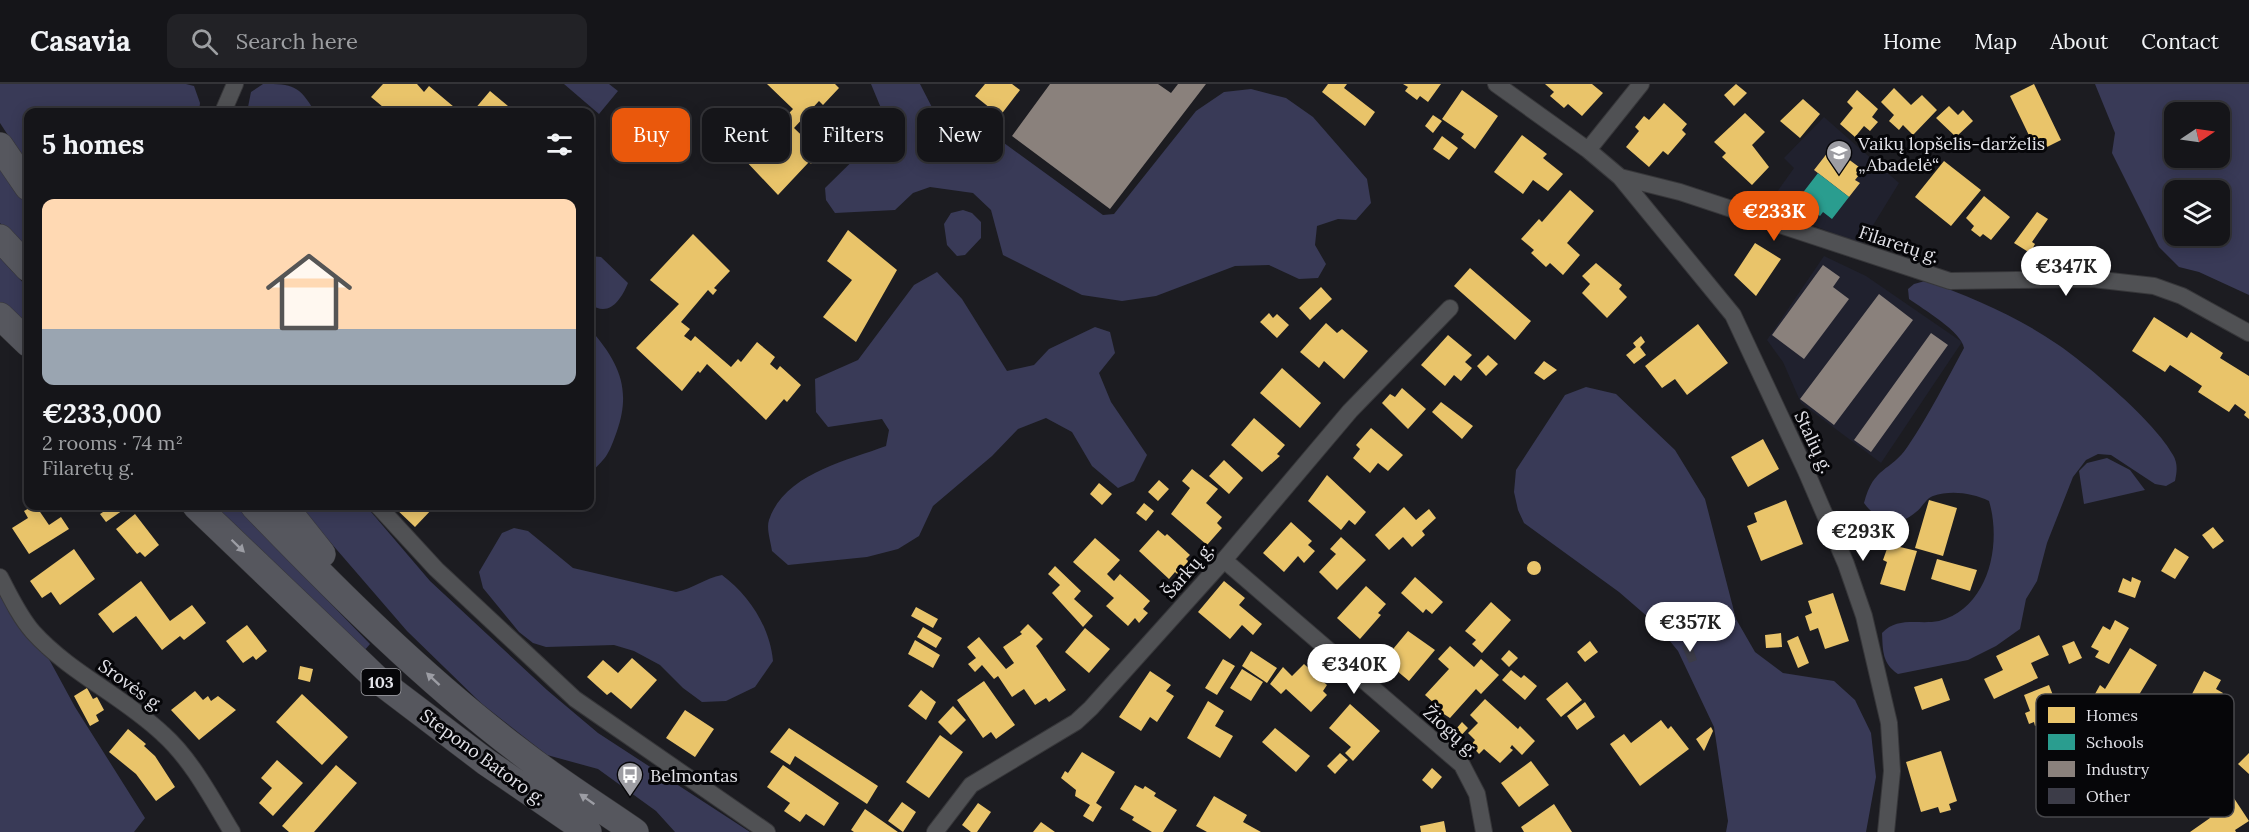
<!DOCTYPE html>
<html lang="en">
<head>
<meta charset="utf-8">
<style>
	:root { --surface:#151519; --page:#222226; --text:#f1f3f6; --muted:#9d9fa2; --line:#343438; --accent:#ea580c }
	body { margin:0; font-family:Lora,serif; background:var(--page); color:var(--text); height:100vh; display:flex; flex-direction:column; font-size:22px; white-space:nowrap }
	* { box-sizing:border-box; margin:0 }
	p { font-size:20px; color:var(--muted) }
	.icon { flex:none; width:33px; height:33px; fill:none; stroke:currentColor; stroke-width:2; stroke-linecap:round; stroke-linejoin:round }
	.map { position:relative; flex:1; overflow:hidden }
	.sheet { position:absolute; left:24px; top:24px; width:570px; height:402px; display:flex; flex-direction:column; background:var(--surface); border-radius:12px; box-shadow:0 3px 15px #0003,0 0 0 2px var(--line) }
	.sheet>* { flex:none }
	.hud { position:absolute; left:612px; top:24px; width:570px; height:54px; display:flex; gap:12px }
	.needle { width:39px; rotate:77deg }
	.fabs { position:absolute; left:2164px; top:18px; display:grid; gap:12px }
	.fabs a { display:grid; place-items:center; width:66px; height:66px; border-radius:12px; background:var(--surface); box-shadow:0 3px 15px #0003,0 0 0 2px var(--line); font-size:30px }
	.price { position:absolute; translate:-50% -51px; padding:0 14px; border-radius:21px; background:#fff; color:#222; font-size:20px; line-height:39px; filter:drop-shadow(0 2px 3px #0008) }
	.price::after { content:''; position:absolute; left:50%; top:36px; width:18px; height:14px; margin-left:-9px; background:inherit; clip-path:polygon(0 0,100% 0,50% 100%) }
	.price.current { background:var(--accent); color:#fff }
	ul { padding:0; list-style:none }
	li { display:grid; align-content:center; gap:12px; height:318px; padding:0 18px }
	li+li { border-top:2px solid var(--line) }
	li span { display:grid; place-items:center; height:186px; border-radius:12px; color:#555 }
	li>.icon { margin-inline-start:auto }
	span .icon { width:108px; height:108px; fill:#fffc; stroke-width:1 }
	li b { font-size:26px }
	h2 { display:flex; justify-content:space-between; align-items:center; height:72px; padding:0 18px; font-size:26px }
	.chip { padding:0 21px; border-radius:12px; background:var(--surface); box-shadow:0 3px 15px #0003,0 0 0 2px var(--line); font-size:21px; line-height:54px }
	.chip.current { background:var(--accent); color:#fff }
	header { display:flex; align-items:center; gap:36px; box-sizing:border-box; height:84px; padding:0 30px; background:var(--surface); border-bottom:2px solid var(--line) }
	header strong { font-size:28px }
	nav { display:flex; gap:33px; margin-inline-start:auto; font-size:21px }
	.search { width:420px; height:54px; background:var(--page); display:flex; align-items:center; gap:15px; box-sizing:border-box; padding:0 21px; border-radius:12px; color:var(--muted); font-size:22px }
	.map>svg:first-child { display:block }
	.built { fill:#20212e }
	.green { fill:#393a57; fill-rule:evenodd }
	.homes { fill:#e9c46a }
	.schools { fill:#2a9d8f }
	.industry { fill:#8a817c }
	.building { fill:#3c3c48 }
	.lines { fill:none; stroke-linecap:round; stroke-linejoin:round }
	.street-casing { stroke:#37373a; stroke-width:18 }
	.primary-casing { stroke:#37373a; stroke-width:28 }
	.street { stroke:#505154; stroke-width:16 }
	.primary { stroke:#56575e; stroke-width:27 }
	.oneway { fill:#9c9da4 }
	.labels { text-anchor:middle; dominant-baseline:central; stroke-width:6; stroke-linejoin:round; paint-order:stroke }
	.shield { fill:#060609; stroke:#a1a1a6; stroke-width:1.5 }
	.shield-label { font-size:16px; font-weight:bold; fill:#e3e3e9 }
	.poi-label { font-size:18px; fill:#e3e3e9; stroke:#060609; text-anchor:start }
	.street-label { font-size:18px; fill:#e3e3e9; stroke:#060609 }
	.key { fill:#060609; stroke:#48484c; stroke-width:1.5 }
	.key-label { font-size:16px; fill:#e3e3e9 }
</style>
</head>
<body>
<header>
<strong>Casavia</strong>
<div class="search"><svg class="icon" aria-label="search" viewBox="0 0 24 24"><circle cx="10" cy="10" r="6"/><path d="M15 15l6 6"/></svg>Search here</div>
<nav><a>Home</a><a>Map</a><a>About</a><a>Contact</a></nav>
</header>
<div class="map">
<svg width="2249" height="748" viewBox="0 0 2249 748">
	<rect width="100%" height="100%" fill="#1c1c21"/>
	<path class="built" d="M1824,33l75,66 -38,62 -94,-39 27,-38 -10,-10z
		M1824,172l42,20 96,66 -81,121 -80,-60 -18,-41 -16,-22z"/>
	<path class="green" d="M0,0h186l8,2 6,17 -1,9h-171v54l-28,-43z
		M263,0c30,0 36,1 52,28h-68l4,-20z
		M564,0h45l9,7 -19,23z
		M871,0h49l17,33 24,19 43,7 99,72 11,-1 82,-103 28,-19 27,-3 35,9 27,19 54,62 4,24 -15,17 -18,-1 -21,7 -2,19 11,19 -8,14 -19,1 -30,-14 -34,1 -79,30 -34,5 -40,-6 -79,-40 -12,-45 -18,-17 -43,-6 -17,6 -18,17 -60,3 -9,-13 -1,-12 58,-57v-18z
		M2095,0h154v211l-50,-23 -20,-5 -20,-20 -47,-94 3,-20zM2175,28h45v46h-45zM2175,106h45v46h-45z
		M0,83l28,37v48l-28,-29z
		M963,126l9,3 9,9v16l-16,17 -8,1 -10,-11 -3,-21 7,-11z
		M590,172l11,1 27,26c-7,17 -19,35 -38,21z
		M0,174l28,30v39l-28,-25z
		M937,188l25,27 45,72 27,-6 15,-16 46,-22 15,5 5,21 -16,20 12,29 36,53 -13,26 -16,7 -26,-22 -20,-34 -26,-14 -28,11 -26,27 -59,50 -14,30 -21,13 -31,8 -79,8 -16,-14c-1,-8 -6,-23 -3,-31 15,-46 77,-59 117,-74l3,-16 -7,-11 -54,8 -12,-15 -1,-33 43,-19 56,-75z
		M1925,197c45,15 93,36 132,63 31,21 99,79 116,111 5,8 4,17 2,26l-9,5 -11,-2 -44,-29 -13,-1 -12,6 -13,17 -26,66 -10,38 -11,18 -6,30 -24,17 -28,14 -70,14c-16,-11 -15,-23 -16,-41 16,-17 37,-8 57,-12 50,-13 63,-77 50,-120 -17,-8 -38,-11 -56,-5 -7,2 -11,12 -17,16 -19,17 -38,10 -52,-9 10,-38 26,-30 44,-57 21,-31 38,-65 56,-98 -2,-16 -41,-39 -55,-49l-1,-10 6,-5z
		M590,245c28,32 42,59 27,102 -8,22 -9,26 -27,42z
		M1586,303l30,7 59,56 30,49 31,120 19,33 28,21 51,8 21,19 16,33 5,44 -10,55h-140l2,-11 -14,-94 -36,-76 -22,-27 -37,-32 -95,-69 -6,-13 -4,-18 2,-22 49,-75z
		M2107,374l23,12 15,20 -61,14 -5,-33 8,-8z
		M214,422h22l134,138 -6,7z
		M299,422h67l64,75 117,109 51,43 152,99h-75l-19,-21 -58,-42 -51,-14 -65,-51 -75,-73z
		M514,444l14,3 45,37 103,24c17,-3 29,-14 46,-17 27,20 48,52 51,86l-18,26 -29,14 -24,1 -19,-14 -23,-23 -26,-14 -20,-6 -68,2 -13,-4 -14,-11 -36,-44 -4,-16 23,-39z
		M0,485l75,138 70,111 -11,14h-134z"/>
	<path class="homes" d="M383,0h34l7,8 5,-6 31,26h-71l-18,-15z
		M767,0h68l4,4 -16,17 -4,-4 -25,27 27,26 -10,10 -2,-2 -31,33 -34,-36 15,-16 7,6 5,-6 -5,-6 27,-28z
		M985,0h27l8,6 -20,26 -25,-20z
		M1328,0h19l-3,4 31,24 -10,14 -43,-34z
		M1403,0h38l-13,18 -8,-6 -3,4 -12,-9 3,-4z
		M1545,0h47l11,9 -21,23 -14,-12 -4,4 -14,-12 4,-4z
		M1736,0l11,9 -13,13 -10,-11z
		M2034,0l27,56 -24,12 -27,-56z
		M1894,4l17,17 11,-10 15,15 -24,25 -10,-10 -4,5 -10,-9 5,-6 -13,-13z
		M1462,6l36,26 -23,33 -14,-11 3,-4 -22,-15z
		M1857,6l21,19 -6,8 6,5 -8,9 -6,-5 -9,11 -15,-13 13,-16 -6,-6z
		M490,7l18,15 -5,6h-34l3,-4 2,2z
		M1803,15l17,15 -20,24 -20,-17z
		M1664,19l23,21 -5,6 4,4 -18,21 -5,-4 -14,16 -23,-20 13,-16 -4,-4 9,-11 5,4z
		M1949,22l9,9 5,-5 10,11 -17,16 -20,-19z
		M1745,29l20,19 -13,13 17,22 -17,18 -30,-28 4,-4 -12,-11z
		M1433,31l9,6 -9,12 -8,-7z
		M1522,51l25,19 -4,4 20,16 -15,17 -15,-11 -10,14 -29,-22z
		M1442,52l16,12 -9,12 -16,-11z
		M1832,63l31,23 -8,10 5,3 -11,14 -35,-27z
		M1944,77l37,29 -30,36 -36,-29z
		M1570,106l24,21 -27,32 13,12 -17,20 -13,-12 -4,4 -15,-14 3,-3 -13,-11 18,-20 3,3z
		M1984,112l26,21 -19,23 -8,-6 -3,3 -9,-7 3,-4 -8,-8z
		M2037,128l11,7 -16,23 3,2 -5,9 -16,-10z
		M848,146l49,40 -41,72 -33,-25 29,-37 -25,-19z
		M693,150l37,37 -16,17 3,2 -4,5 -5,-5 -27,32 9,7 -6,7 7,5 4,-5 36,31 7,-8 3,3 16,-20 18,15 -5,7 7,6 3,-4 21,19 -14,17 -3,-3 -18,21 -59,-56 -7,9 -2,-2 -16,20 -46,-43 43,-44 -29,-24z
		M1755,159l26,16 -25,37 -22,-21z
		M2063,163l11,2 -2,8 -10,-2z
		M1596,179l26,22 -3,4 8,8 -20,21 -25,-25 8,-9 -8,-8z
		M1470,184l61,53 -16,19 -61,-54z
		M1321,203l11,12 -22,21 -11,-12z
		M1269,229l4,5 4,-4 12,11 -12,13 -17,-16z
		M2154,233l33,21 4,-6 32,21 -3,5 29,18v43l-5,-4 2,-3 -11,-8 -6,8 -31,-20 4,-6 -32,-21 -5,7 -33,-21z
		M1326,239l11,10 5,-4 26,22 -24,28 -20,-18 -5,7 -19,-16z
		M1698,240l30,39 -41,32 -12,-16 -13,9 -17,-22z
		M1448,251l24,20 -7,7 7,6 -11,13 -7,-6 -9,11 -24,-21z
		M1641,252l4,6 -5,5 6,8 -12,9 -8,-9 10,-8 -3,-4z
		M1488,271l10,9 -12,12 -9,-10z
		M1544,277l13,9 -13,10 -10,-7z
		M1282,284l39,35 -21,25 -40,-35z
		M1402,304l24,21 -18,20 -26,-26 8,-9 5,3z
		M1441,318l32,24 -11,13 -30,-27z
		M1254,334l31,27 -8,9 3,2 -18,16 -31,-27z
		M1371,344l32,27 -15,16 -10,-8 -8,10 -17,-15 7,-9 -4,-4z
		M1763,355l16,30 -31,18 -17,-30z
		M1224,376l19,18 -14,16 -20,-18z
		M1192,385l26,20 -12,14 16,14 -5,6 5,5 -15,17 -36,-31 19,-26 -8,-7z
		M1327,391l39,37 -11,13 -6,-5 -8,10 -33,-29z
		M1159,396l10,9 -11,12 -10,-9z
		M1099,399l13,11 -10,11 -12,-11z
		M1786,416l17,44 -42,17 -14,-35 10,-4 -3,-9z
		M1929,416l28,8 -14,48 -28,-8z
		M1144,419l10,8 -8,10 -10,-8z
		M33,422h3l13,19 12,-8 8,12 -40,25 -17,-26 16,-10 -4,-7z
		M112,422h12l2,2 -20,14 -6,-8z
		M393,422h40l1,1 -19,20z
		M1404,423l12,13 13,-11 7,9 -14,13 3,4 -13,12 -9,-10 -14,13 -14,-15z
		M135,430l24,31 -14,12 -5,-5 -3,2 -21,-25z
		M1291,438l21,19 -4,4 7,6 -11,12 -6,-7 -14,16 -21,-19z
		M1886,439l20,5 -6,19 17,4 -12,40 -25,-7 7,-22 -4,-2 6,-17 -8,-3z
		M2213,443l11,14 -11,8 -11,-14z
		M1158,446l7,6 2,-2 23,21 -4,4 8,8 -11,12 -8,-7 -6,7 -30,-28z
		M1341,453l25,23 -29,30 -18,-18 17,-18 -6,-5z
		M1095,454l25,22 -13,14 7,7 6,-7 30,27 -7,8 5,4 -9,10 -4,-5 -7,8 -22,-20 8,-8 -41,-36z
		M2175,464l14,9 -14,22 -14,-8z
		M74,465l21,30 -35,26 -9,-13 -9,6 -12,-17z
		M1937,475l40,11 -7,21 -39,-12z
		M1527 484a7 7 0 1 1 14 0a7 7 0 1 1-14 0Z
		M1055,482l26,25 -7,8 19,17 -10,11 -31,-34 8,-8 -12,-11z
		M1415,493l28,25 -11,12 -6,-5 -3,4 -22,-20z
		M2132,493l9,4 -6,17 -17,-6 5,-14 8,4z
		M141,497l29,40 22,-16 14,18 -22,17 -4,-4 -18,14 -26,-34 -23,17 -15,-19z
		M1224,497l21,17 -6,7 23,19 -9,11 -11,-10 -12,14 -32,-27z
		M1366,502l20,18 -8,9 3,2 -21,24 -23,-21z
		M1833,509l16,48 -24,8 -7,-21 -8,3 -5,-15 7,-3 -4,-12z
		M1491,518l20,18 -29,33 -10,-9 4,-4 -11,-9z
		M916,523l22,12 -5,9 -22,-12z
		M2115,536l14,8 -20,36 -14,-7 4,-6 -8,-4 12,-21 7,4z
		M1028,540l15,15 -7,7 30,44 -17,12 -3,-4 -11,7 -11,-16 -12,8 -14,-21 -4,3 -12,-14 -7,7 -7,-8 8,-6 -9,-11 12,-10 27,32 8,-6 -11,-16 19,-13 -2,-2z
		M247,541l20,26 -11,9 -3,-4 -10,7 -17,-22z
		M923,543l19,11 -6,10 -19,-11z
		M1085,544l25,21 -21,24 -24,-21z
		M1408,547l27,19 -26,31 -25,-21z
		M1781,549l1,14 -16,1 -1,-13z
		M2039,551l10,20 -18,8 7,15 -44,21 -10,-20 19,-9 -7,-14z
		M1798,552l11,27 -11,5 -11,-27z
		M915,556l25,15 -7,13 -25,-14z
		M1590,557l8,11 -13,10 -8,-10z
		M2074,557l8,17 -13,6 -7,-18z
		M1450,562l24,21 7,-8 18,16 -18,19 -5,-5 -26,29 -17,-11 2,-3 -10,-9 24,-26 -11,-10z
		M2130,564l27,17 -35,58 -32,-20 10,-18 5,4z
		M1509,566l9,8 -9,9 -8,-8z
		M1251,567l26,17 -10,15 -25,-17z
		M632,574l25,22 -26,29 -20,-17 -4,3 -20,-18 16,-17 15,13z
		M1223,575l12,7 -18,29 -12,-7z
		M1304,580l23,21 -4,6 4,4 -16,17 -25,-23 -5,5 -11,-10 13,-17 9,9z
		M300,582l13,3 -3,13 -12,-3z
		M1242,585l21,13 -12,19 -21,-13z
		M1511,586l10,8 3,-3 13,11 -12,14 -23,-20z
		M1150,587l21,14 -5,6 8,5 -17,26 -7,-5 -9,14 -22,-14z
		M2204,587l17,9 -5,9 7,4 -18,36 -25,-12z
		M1942,594l8,22 -28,10 -8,-23z
		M984,597l31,44 -19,14 -5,-7 -8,6 -26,-38z
		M1567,598l15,18 -21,17 -15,-18z
		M2049,601l12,31 -26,10 -1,-4 -5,2 -4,-11 5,-2 -6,-16z
		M87,604l6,11 4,-2 7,13 -8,5 3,6 -9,5 -16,-30z
		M921,606l15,12 -10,18 -18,-14z
		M195,607l8,9 5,-4 3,5 7,-5 18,14 -37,30 -28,-30z
		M302,610l46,43 -26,28 -46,-43z
		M1485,615l33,30 2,-3 15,15 -13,14 -10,-10 -2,3 3,2 -13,13 -16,-14 -5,5 -8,-9 4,-5 -7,-7 10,-10 -8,-8z
		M1208,617l16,10 -9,15 18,10 -13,22 -33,-20z
		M1585,618l10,15 -18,13 -10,-14z
		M1350,620l30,27 -27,30 -8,-8 6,-6 -22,-19z
		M953,622l13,14 -15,15 -13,-13z
		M685,626l29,19 -19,28 -29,-19z
		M1661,636l7,9 3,-3 18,23 -49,37 -30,-42 14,-10 7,9z
		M1462,638l6,6 -11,12 -6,-5z
		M1711,643l2,4 -9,20 -8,-12z
		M789,644l89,58 -11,18 -72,-48 -5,9 -20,-13z
		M1275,644l35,28 -14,16 -34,-30z
		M128,645l18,15 -2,2 11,10 20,31 -19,14 -20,-27 -27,-22z
		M940,651l23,17 -34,46 -23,-16z
		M1941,667l16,50 -8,3 2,6 -11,3 -2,-6 -17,5 -15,-50z
		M1082,668l33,20 -19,31 6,4 -9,15 -10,-6 7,-11 -15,-9 1,-6 -15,-12 4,-7 3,2z
		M1340,669l8,7 -13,14 -8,-8z
		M2249,669v21l-11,-10z
		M277,676l26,23 -30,33 -14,-13 13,-15 -11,-10z
		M1531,677l18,24 -30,22 -18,-24z
		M336,681l21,18 -43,49h-25l-7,-6z
		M783,681l56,38 -15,23 -18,-12 -6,8 -16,-11 6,-8 -23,-16z
		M1432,684l10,9 -10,12 -10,-9z
		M2222,696l27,41 -14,9 1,2h-46l20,-14 -14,-21z
		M1135,701l8,4 2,-3 11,7 -2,3 23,14 -14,22h-11l-20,-12 2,-3 -14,-8z
		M1214,712l33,19 -4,7 18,10h-54l-11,-6z
		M902,718l14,10 -13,20 -15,-11z
		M978,719l13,9 -14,20h-6l-9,-7z
		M1554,720l18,28h-48l-3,-5z
		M865,725l33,23h-44l-3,-2z
		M1444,737l2,11h-25l-1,-6z
		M1041,738l14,10h-22z"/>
	<path class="schools" d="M1818,89l31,24 -17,22 -9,-7 -3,4 -22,-17z"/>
	<path class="industry" d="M1050,0h108l13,9 7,-9h28l-96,125 -98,-73z
		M1823,181l17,12 -7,10 16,12 -45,60 -32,-24z
		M1879,210l34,26 -79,105 -34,-26z
		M1931,249l17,12 -77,107 -17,-12z"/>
	<path class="building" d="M1691,559l6,17 -8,3 -7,-17z"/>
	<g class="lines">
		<defs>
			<path id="street" d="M1496,0l92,66 32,27 60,15 270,89 143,-2 61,7 28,10 67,37
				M223,28l12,-28
				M1588,66l53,-66
				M1620,93l113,138 73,156 40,93 18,52 25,107 3,48 -6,61
				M378,422l58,63 139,130 192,133
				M1224,476l238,205 15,29 7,38
				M0,493c10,19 19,39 33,55 37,41 90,64 130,102 29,26 49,65 69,98
				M935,748l36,-47 105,-63 15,-14 133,-148 126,-149 100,-103"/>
			<path id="primary" d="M0,62l28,41
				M0,154l28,30
				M0,232l28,27
				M196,422l182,174 108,82 102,70
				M254,422c83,86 169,172 265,245 37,29 77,54 116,81
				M284,422l38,48"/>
		</defs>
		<use href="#street" class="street-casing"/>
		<use href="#primary" class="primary-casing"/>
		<use href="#street" class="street"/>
		<use href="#primary" class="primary"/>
	</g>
	<defs><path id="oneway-solid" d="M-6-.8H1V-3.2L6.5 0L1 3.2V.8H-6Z" transform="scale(1.5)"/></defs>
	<g class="oneway">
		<use href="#oneway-solid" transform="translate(238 462) rotate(44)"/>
		<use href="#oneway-solid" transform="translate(433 595) rotate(-137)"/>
		<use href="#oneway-solid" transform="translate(587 715) rotate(-145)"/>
	</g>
	<defs>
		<symbol id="school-pin" viewBox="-11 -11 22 30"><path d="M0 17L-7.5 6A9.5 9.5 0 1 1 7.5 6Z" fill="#9d9da3" stroke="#060609"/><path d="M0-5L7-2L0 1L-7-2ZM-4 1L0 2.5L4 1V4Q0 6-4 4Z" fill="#fff"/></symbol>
		<symbol id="bus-pin" viewBox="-11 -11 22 30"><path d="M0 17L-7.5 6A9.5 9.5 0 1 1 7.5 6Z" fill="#9d9da3" stroke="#060609"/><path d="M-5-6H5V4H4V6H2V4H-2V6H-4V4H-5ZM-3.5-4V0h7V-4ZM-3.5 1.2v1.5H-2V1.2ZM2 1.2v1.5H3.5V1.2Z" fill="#fff"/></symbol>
	</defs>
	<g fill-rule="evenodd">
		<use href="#school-pin" x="1824" y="54" width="30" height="40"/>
		<use href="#bus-pin" x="615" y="676" width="30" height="40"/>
	</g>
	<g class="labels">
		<rect class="shield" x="361.5" y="585" width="39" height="26" rx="4.5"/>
		<g class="shield-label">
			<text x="381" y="598">103</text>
		</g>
		<g class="poi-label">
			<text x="1858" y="59">Vaikų lopšelis-darželis<tspan x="1858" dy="21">„Abadelė“</tspan></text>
			<text x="650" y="691">Belmontas</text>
		</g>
		<g class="street-label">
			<text transform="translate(1899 160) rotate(18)">Filaretų g.</text>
			<text transform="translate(1814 358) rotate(65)">Stalių g.</text>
			<text transform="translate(1188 486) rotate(-49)">Šarkų g.</text>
			<text transform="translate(131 601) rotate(36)">Srovės g.</text>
			<text transform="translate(1451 647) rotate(42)">Žiogų g.</text>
			<text transform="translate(483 673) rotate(36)">Stepono Batoro g.</text>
		</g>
	</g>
	<rect x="2036" y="610" width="198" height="123" rx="9" class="key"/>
	<rect x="2048" y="623" width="27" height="16" fill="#e9c46a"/>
	<rect x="2048" y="650" width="27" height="16" fill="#2a9d8f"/>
	<rect x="2048" y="677" width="27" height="16" fill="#8a817c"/>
	<rect x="2048" y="704" width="27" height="16" fill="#3c3c48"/>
	<g class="key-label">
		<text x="2086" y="637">Homes</text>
		<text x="2086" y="664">Schools</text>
		<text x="2086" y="691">Industry</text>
		<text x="2086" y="718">Other</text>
	</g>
</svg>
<div class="fabs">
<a><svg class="needle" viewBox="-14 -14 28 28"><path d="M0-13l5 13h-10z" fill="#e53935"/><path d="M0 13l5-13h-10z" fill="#9d9fa2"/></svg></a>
<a><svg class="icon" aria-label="layers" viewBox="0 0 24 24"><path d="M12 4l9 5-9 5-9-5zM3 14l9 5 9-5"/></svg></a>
</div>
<b class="price current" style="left:1774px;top:158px">€233K</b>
<b class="price" style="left:2066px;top:213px">€347K</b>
<b class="price" style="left:1863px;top:478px">€293K</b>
<b class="price" style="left:1690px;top:569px">€357K</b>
<b class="price" style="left:1354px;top:611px">€340K</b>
<div class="hud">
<a class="chip current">Buy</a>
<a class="chip">Rent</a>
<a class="chip">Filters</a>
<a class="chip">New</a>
</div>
<section class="sheet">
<h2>5 homes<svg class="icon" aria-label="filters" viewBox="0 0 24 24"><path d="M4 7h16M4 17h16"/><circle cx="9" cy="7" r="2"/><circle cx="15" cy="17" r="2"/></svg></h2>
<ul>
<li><span style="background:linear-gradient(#ffd9b3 70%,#9aa5b1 0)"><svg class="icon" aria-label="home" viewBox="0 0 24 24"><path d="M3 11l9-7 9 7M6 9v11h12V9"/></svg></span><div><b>€233,000</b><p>2 rooms · 74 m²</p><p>Filaretų g.</p></div></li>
</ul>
</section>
</div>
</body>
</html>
